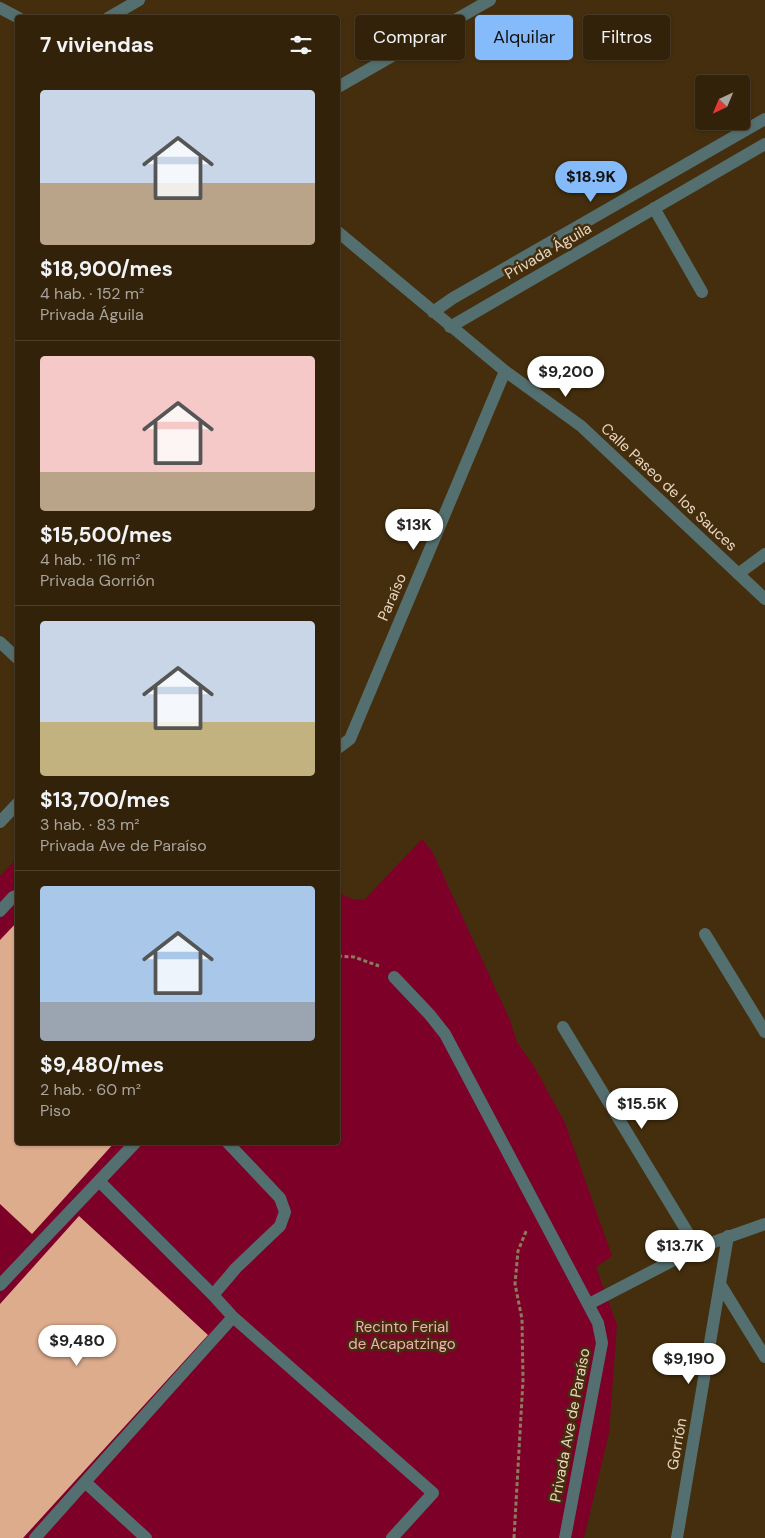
<!DOCTYPE html>
<html lang="es">
<head>
<meta charset="utf-8">
<style>
	:root { --surface:#33220a; --page:#3e2f18; --text:#f1f3f6; --muted:#a9a49c; --line:#4e3f2b; --accent:#86bbfb }
	body { margin:0; font-family:"DM Sans",sans-serif; background:var(--page); color:var(--text); height:100vh; display:flex; flex-direction:column; font-size:19px; white-space:nowrap }
	* { box-sizing:border-box; margin:0 }
	p { font-size:16px; color:var(--muted) }
	.icon { flex:none; width:28px; height:28px; fill:none; stroke:currentColor; stroke-width:2; stroke-linecap:round; stroke-linejoin:round }
	.map { position:relative; flex:1; overflow:hidden }
	.panel { position:absolute; left:15px; top:15px; width:325px; height:1130px; display:flex; flex-direction:column; background:var(--surface); border-radius:5px; box-shadow:0 1px 4px #0004,0 0 0 1px var(--line) }
	.panel>* { flex:none }
	.top-card { position:absolute; left:355px; top:15px; width:335px; height:45px; display:flex; gap:10px }
	.needle { width:32px; rotate:224deg }
	.tools { position:absolute; left:695px; top:75px; display:grid; gap:10px }
	.tools a { display:grid; place-items:center; width:55px; height:55px; border-radius:5px; background:var(--surface); box-shadow:0 1px 4px #0004,0 0 0 1px var(--line); font-size:25px }
	.price { position:absolute; translate:-50% -42px; padding:0 11px; border-radius:18px; background:#fff; color:#222; font-size:16px; line-height:32px; filter:drop-shadow(0 1px 2px #0008) }
	.price::after { content:''; position:absolute; left:50%; top:30px; width:15px; height:11px; margin-left:-8px; background:inherit; clip-path:polygon(0 0,100% 0,50% 100%) }
	.price.selected { background:var(--accent); color:#111 }
	ul { padding:0; list-style:none }
	li { display:grid; align-content:center; gap:10px; height:265px; padding:0 25px }
	li+li { border-top:1px solid var(--line) }
	li span { display:grid; place-items:center; height:155px; border-radius:5px; color:#555 }
	li>.icon { margin-inline-start:auto }
	span .icon { width:90px; height:90px; fill:#fffc; stroke-width:1 }
	li b { font-size:21px }
	h2 { display:flex; justify-content:space-between; align-items:center; height:60px; padding:0 25px; font-size:21px }
	.tag { padding:0 18px; border-radius:5px; background:var(--surface); box-shadow:0 1px 4px #0004,0 0 0 1px var(--line); font-size:18px; line-height:45px }
	.tag.selected { background:var(--accent); color:#111 }
	.map>svg:first-child { display:block }
	.green { fill:#7d0028 }
	.building { fill:#ddac8d }
	.lines { fill:none; stroke-linecap:round; stroke-linejoin:round }
	.path { stroke:#8f7a5e; stroke-width:3; stroke-dasharray:4 2.5; stroke-linecap:butt }
	.minor { stroke:#546f6f; stroke-width:12 }
	.labels { text-anchor:middle; dominant-baseline:central; stroke-width:5; stroke-linejoin:round; paint-order:stroke }
	.street-label { font-size:15px; fill:#e8d6c0; stroke:#442e0d }
	.park-label { font-size:15px; fill:#efb0b5; stroke:#442e0d }
</style>
</head>
<body>
<div class="map">
<svg width="765" height="1538" viewBox="0 0 765 1538">
	<rect width="100%" height="100%" fill="#442e0d"/>
	<path class="green" d="M422,839l10,12 78,169 7,22 18,26 30,55 47,133 -16,11 21,58 -8,108 -25,105h-584v-662l17,-18 1,284h320v-251c9,7 15,10 27,8z"/>
	<path class="building" d="M18,921v221h97l-83,92 -32,-30v-264z
		M79,1216l129,119 -185,203h-23v-234z"/>
	<g class="lines">
		<path class="path" d="M338,956l16,1 25,9
			M514,1538l9,-158 -1,-61 -7,-35 3,-33 9,-22"/>
		<path class="minor" d="M0,8l19,10
			M108,18l31,-18
			M338,87l152,-87
			M654,208l48,84
			M338,232l167,139 76,55 184,173
			M433,312l20,-14 312,-179
			M450,327l315,-183
			M738,574l27,-20
			M0,642l18,17
			M338,748l12,-9 155,-368
			M0,822l18,-19
			M0,911l13,-14 5,-2
			M705,934l60,98
			M394,977l36,38 15,19 153,289 4,20 -37,195
			M563,1027l134,221
			M99,1181l114,114 20,22 200,176 -41,45
			M720,1284l45,73
			M0,1285l136,-143
			M213,1295l23,-27 44,-42 5,-14 -5,-14 -53,-56
			M589,1304l108,-56 68,-24
			M85,1482l148,-165
			M35,1538l50,-56 61,56
			M677,1538l51,-302"/>
	</g>
	<g class="labels">
		<g class="street-label">
			<text transform="translate(548 251) rotate(-30)">Privada Águila</text>
			<text transform="translate(669 487) rotate(43)">Calle Paseo de los Sauces</text>
			<text transform="translate(392 597) rotate(-67)">Paraíso</text>
			<text transform="translate(570 1425) rotate(-79)">Privada Ave de Paraíso</text>
			<text transform="translate(677 1444) rotate(-80)">Gorrión</text>
		</g>
		<g class="park-label">
			<text x="402" y="1327">Recinto Ferial<tspan x="402" dy="17">de Acapatzingo</tspan></text>
		</g>
	</g>
</svg>
<div class="tools">
<a><svg class="needle" viewBox="-14 -14 28 28"><path d="M0-13l5 13h-10z" fill="#e53935"/><path d="M0 13l5-13h-10z" fill="#a9a49c"/></svg></a>
</div>
<b class="price selected" style="left:591px;top:203px">$18.9K</b>
<b class="price" style="left:566px;top:398px">$9,200</b>
<b class="price" style="left:414px;top:551px">$13K</b>
<b class="price" style="left:642px;top:1130px">$15.5K</b>
<b class="price" style="left:680px;top:1272px">$13.7K</b>
<b class="price" style="left:77px;top:1367px">$9,480</b>
<b class="price" style="left:689px;top:1385px">$9,190</b>
<div class="top-card">
<a class="tag">Comprar</a>
<a class="tag selected">Alquilar</a>
<a class="tag">Filtros</a>
</div>
<section class="panel">
<h2>7 viviendas<svg class="icon" aria-label="filters" viewBox="0 0 24 24"><path d="M4 7h16M4 17h16"/><circle cx="9" cy="7" r="2"/><circle cx="15" cy="17" r="2"/></svg></h2>
<ul>
<li><span style="background:linear-gradient(#c9d6e8 60%,#b9a48a 0)"><svg class="icon" aria-label="home" viewBox="0 0 24 24"><path d="M3 11l9-7 9 7M6 9v11h12V9"/></svg></span><div><b>$18,900/mes</b><p>4 hab. · 152 m²</p><p>Privada Águila</p></div></li>
<li><span style="background:linear-gradient(#f6c9c9 75%,#b9a48a 0)"><svg class="icon" aria-label="home" viewBox="0 0 24 24"><path d="M3 11l9-7 9 7M6 9v11h12V9"/></svg></span><div><b>$15,500/mes</b><p>4 hab. · 116 m²</p><p>Privada Gorrión</p></div></li>
<li><span style="background:linear-gradient(#c9d6e8 65%,#c2b280 0)"><svg class="icon" aria-label="home" viewBox="0 0 24 24"><path d="M3 11l9-7 9 7M6 9v11h12V9"/></svg></span><div><b>$13,700/mes</b><p>3 hab. · 83 m²</p><p>Privada Ave de Paraíso</p></div></li>
<li><span style="background:linear-gradient(#a9c7e8 75%,#9aa5b1 0)"><svg class="icon" aria-label="home" viewBox="0 0 24 24"><path d="M3 11l9-7 9 7M6 9v11h12V9"/></svg></span><div><b>$9,480/mes</b><p>2 hab. · 60 m²</p><p>Piso</p></div></li>
</ul>
</section>
</div>
</body>
</html>
